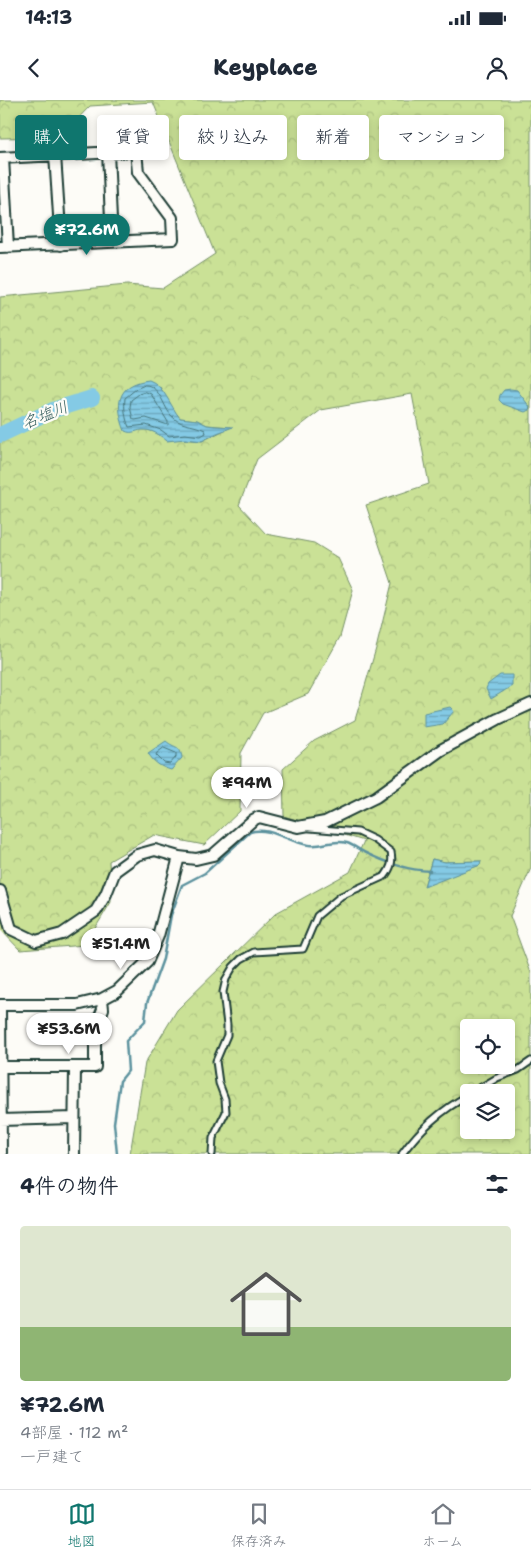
<!DOCTYPE html>
<html lang="ja">
<head>
<meta charset="utf-8">
<style>
	:root { --surface:#fff; --page:#f6f6f7; --text:#1f2937; --muted:#747a83; --line:#e0e1e3; --accent:#0f766e }
	body { margin:0; font-family:"Shantell Sans","Klee One",sans-serif; background:var(--page); color:var(--text); height:100vh; display:flex; flex-direction:column; font-size:19px; white-space:nowrap }
	* { box-sizing:border-box; margin:0 }
	p { font-size:16px; color:var(--muted) }
	.icon { flex:none; width:28px; height:28px; fill:none; stroke:currentColor; stroke-width:2; stroke-linecap:round; stroke-linejoin:round }
	.map { position:relative; height:1054px; overflow:hidden }
	.drawer { display:flex; flex-direction:column; background:var(--surface); flex:1 }
	.drawer>* { flex:none }
	.banner { position:absolute; left:15px; top:15px; width:501px; height:45px; display:flex; gap:10px }
	.buttons { position:absolute; left:460px; top:919px; display:grid; gap:10px }
	.buttons a { display:grid; place-items:center; width:55px; height:55px; border-radius:5px; background:var(--surface); box-shadow:0 2px 8px #0003; font-size:25px }
	.price { position:absolute; translate:-50% -42px; padding:0 11px; border-radius:18px; background:#fff; color:#222; font-size:16px; line-height:32px; filter:drop-shadow(0 1px 2px #0008) }
	.price::after { content:''; position:absolute; left:50%; top:30px; width:15px; height:11px; margin-left:-8px; background:inherit; clip-path:polygon(0 0,100% 0,50% 100%) }
	.price.current { background:var(--accent); color:#fff }
	ul { padding:0; list-style:none }
	li { display:grid; align-content:center; gap:10px; height:265px; padding:0 20px }
	li+li { border-top:1px solid var(--line) }
	li span { display:grid; place-items:center; height:155px; border-radius:5px; color:#555 }
	li>.icon { margin-inline-start:auto }
	span .icon { width:90px; height:90px; fill:#fffc; stroke-width:1 }
	li b { font-size:21px }
	h2 { display:flex; justify-content:space-between; align-items:center; height:60px; padding:0 20px; font-size:21px }
	.chip { padding:0 18px; border-radius:5px; background:var(--surface); box-shadow:0 2px 8px #0003; font-size:18px; line-height:45px }
	.chip.current { background:var(--accent); color:#fff }
	.status { display:flex; justify-content:space-between; align-items:center; height:35px; padding:0 25px; background:var(--surface); direction:ltr }
	.status svg { height:14px; fill:currentColor }
	header { display:flex; justify-content:space-between; align-items:center; height:65px; padding:0 20px; background:var(--surface); font-size:22px; font-weight:800 }
	.tab-bar { display:flex; justify-content:space-around; align-items:center; height:70px; border-top:1px solid var(--line); background:var(--surface); font-size:14px; color:var(--muted) }
	.tab-bar a { display:grid; justify-items:center; gap:2px }
	.tab-bar .current { color:var(--accent) }
	.map>svg:first-child { display:block }
	.forest { fill:url(#forest-crowns); stroke:#748f65; fill-rule:evenodd }
	.water { fill:url(#water-rules); stroke:#5c929e }
	.lines { fill:none; stroke-linecap:round; stroke-linejoin:round }
	.shore { stroke:#47757b; stroke-width:1 }
	.stream { stroke:#5c929e; stroke-width:2.5 }
	.river { stroke:#84cae5; stroke-width:16 }
	.lane-casing { stroke:#1f3d34; stroke-width:9 }
	.street-casing { stroke:#1f3d34; stroke-width:14 }
	.lane { stroke:#fdfcf7; stroke-width:5 }
	.street { stroke:#fdfcf7; stroke-width:10 }
	.labels { text-anchor:middle; dominant-baseline:central; stroke-width:4.5; stroke-linejoin:round; paint-order:stroke }
	.water-label { font-size:16px; font-style:italic; fill:#386060; stroke:#fdfcf7 }
</style>
</head>
<body>
<div class="status"><b>14:13</b><svg viewBox="0 0 49 12"><path d="M0 12V9h3v3zM5 12V6h3v6zM10 12V3h3v9zM15 12V0h3v12zM26 1h20v11H26zM47 4h2v5h-2z"/></svg></div>
<header><svg class="icon" aria-label="back" viewBox="0 0 24 24"><path d="M15 5l-7 7 7 7"/></svg>Keyplace<svg class="icon" aria-label="person" viewBox="0 0 24 24"><circle cx="12" cy="8" r="4"/><path d="M4 21q1-7 8-7t8 7"/></svg></header>
<div class="map">
<svg width="531" height="1054" viewBox="0 0 531 1054">
	<defs>
		<pattern id="forest-crowns" width="20" height="18" patternUnits="userSpaceOnUse" patternTransform="scale(1.25)"><rect width="20" height="18" fill="#cae196"/><path d="M2 6a3 3 0 1 1 6 0M12 15a3 3 0 1 1 6 0" fill="none" stroke="#adc282"/></pattern>
		<pattern id="water-rules" width="6" height="5" patternUnits="userSpaceOnUse" patternTransform="scale(1.25)"><rect width="6" height="5" fill="#84cae5"/><path d="M0 2.5h6" fill="none" stroke="#6ba5ba"/></pattern>
	</defs>
	<rect width="100%" height="100%" fill="#fdfcf7"/>
	<filter id="ink" filterUnits="userSpaceOnUse"><feTurbulence type="fractalNoise" baseFrequency=".02" numOctaves="2"/><feDisplacementMap in="SourceGraphic" scale="10" xChannelSelector="R" yChannelSelector="G"/><feConvolveMatrix kernelMatrix="1 2 1 2 8 2 1 2 1" color-interpolation-filters="sRGB"/></filter>
	<g filter="url(#ink)">
		<path class="forest" d="M0,0h531v768l-21,48 21,57v181h-401l15,-91 32,-53 99,-97 74,-41 14,-31 -80,-25 -1,-47 31,-28 41,-21 22,-75 15,-62 -26,-78 63,-21 -17,-90 -91,16 -64,49 -18,46 27,29 48,9 24,15 15,32 -13,47 -32,57 -45,19 -22,40 -1,58 -36,34 -50,-10 -45,26 2,41 -26,43 -65,5 -20,-21v-632l127,-12 36,3 52,-34 -62,-152 -63,4 -30,31 -60,1zM160,287l13,23 7,8 17,2 10,5 24,2 -29,14 -23,-2 -35,-10zM432,759l13,3 36,-1 -1,4 -56,21zM469,928h37v37h-37zM469,992h37v38h-37z"/>
		<path class="water" d="M149,280c15,5 21,26 31,38l17,2 10,5 8,1 18,1 -16,6 -15,8 -17,-2 -18,2c-6,-5 -14,-11 -22,-11 -8,-1 -12,5 -20,1 -10,-26 -9,-47 24,-51z
			M511,289l6,1 13,17 -1,3 -4,2 -22,-8 -4,-4 1,-5 4,-5z
			M500,575h12v11l-21,13 -5,-10 2,-5z
			M450,607l4,4 -11,13 -19,3v-14z
			M166,641c9,8 14,3 16,17l-11,12c-10,-3 -17,-7 -23,-17z
			M432,759l13,3 36,-1 -1,4 -56,22z"/>
		<g class="lines">
			<path class="shore" d="M145,285c14,0 18,20 25,29 10,13 21,9 35,16l1,3 -5,3 -16,-2 -16,2 -8,-6 -15,-5 -17,2c-4,-9 -5,-19 -4,-29l11,-9z
				M146,292l5,2 17,28v3l-22,-7 -11,2 -2,-1 -3,-12 1,-7 8,-6z
				M164,648l12,5v4l-6,7 -6,-1 -8,-8 1,-2z"/>
			<path class="stream" d="M117,1054l-3,-31 6,-42 8,-10 -2,-30 19,-20 2,-18 16,-44 8,-44 11,-30 23,-12 45,-41c21,-6 39,11 59,13 15,2 22,-6 38,-2 6,2 11,6 17,9 20,10 43,18 66,19"/>
			<path class="river" d="M0,335l53,-25 39,-12"/>
			<defs>
				<path id="lane" d="M473,992l24,-14 21,-8 13,-9
					M212,1054l1,-16 13,-26 -1,-13 -6,-16 -3,-22 11,-26v-10l-4,-33 3,-13 7,-12 8,-8 13,-7 49,-3 14,-33 24,-20 44,-20c6,-8 8,-14 6,-24l-16,-12 -17,-8 -48,-4
					M402,1054c17,-24 41,-45 67,-59"/>
				<path id="street" d="M108,52l4,90
					M55,55l6,90
					M0,58l136,-7 2,21 34,46 1,21 -173,8
					M3,58l5,89
					M0,791l11,38 25,12 26,-7 34,-23 10,-17 9,-23 22,-16 18,-5 24,7 17,2 17,-4 40,-35 6,-3 39,10 27,-5 51,-25 65,-47 57,-31 33,-15
					M0,905h77l25,-6 15,-8 30,-29 11,-26 21,-79
					M0,905l1,149
					M0,967h95v-38l8,-20 -1,-10
					M0,1020l74,-2
					M74,1054l1,-86"/>
			</defs>
			<use href="#lane" class="lane-casing"/>
			<use href="#street" class="street-casing"/>
			<use href="#lane" class="lane"/>
			<use href="#street" class="street"/>
		</g>
	</g>
	<g class="labels">
		<g class="water-label">
			<text transform="translate(45 315) rotate(-22)">名塩川</text>
		</g>
	</g>
</svg>
<div class="buttons">
<a><svg class="icon" aria-label="locate" viewBox="0 0 24 24"><circle cx="12" cy="12" r="6"/><path d="M12 2v4M12 18v4M2 12h4M18 12h4"/></svg></a>
<a><svg class="icon" aria-label="layers" viewBox="0 0 24 24"><path d="M12 4l9 5-9 5-9-5zM3 14l9 5 9-5"/></svg></a>
</div>
<b class="price current" style="left:87px;top:156px">¥72.6M</b>
<b class="price" style="left:247px;top:709px">¥94M</b>
<b class="price" style="left:121px;top:870px">¥51.4M</b>
<b class="price" style="left:69px;top:955px">¥53.6M</b>
<div class="banner">
<a class="chip current">購入</a>
<a class="chip">賃貸</a>
<a class="chip">絞り込み</a>
<a class="chip">新着</a>
<a class="chip">マンション</a>
</div>
</div>
<section class="drawer">
<h2>4件の物件<svg class="icon" aria-label="filters" viewBox="0 0 24 24"><path d="M4 7h16M4 17h16"/><circle cx="9" cy="7" r="2"/><circle cx="15" cy="17" r="2"/></svg></h2>
<ul>
<li><span style="background:linear-gradient(#dfe7d0 65%,#8fb573 0)"><svg class="icon" aria-label="home" viewBox="0 0 24 24"><path d="M3 11l9-7 9 7M6 9v11h12V9"/></svg></span><div><b>¥72.6M</b><p>4部屋 · 112 m²</p><p>一戸建て</p></div></li>
</ul>
</section>
<nav class="tab-bar">
<a class="current"><svg class="icon" aria-label="map" viewBox="0 0 24 24"><path d="M3 6l6-2 6 2 6-2v14l-6 2-6-2-6 2zM9 4v14M15 6v14"/></svg>地図</a>
<a><svg class="icon" aria-label="saved" viewBox="0 0 24 24"><path d="M7 4h10v16l-5-4-5 4z"/></svg>保存済み</a>
<a><svg class="icon" aria-label="home" viewBox="0 0 24 24"><path d="M3 11l9-7 9 7M6 9v11h12V9"/></svg>ホーム</a>
</nav>
</body>
</html>
